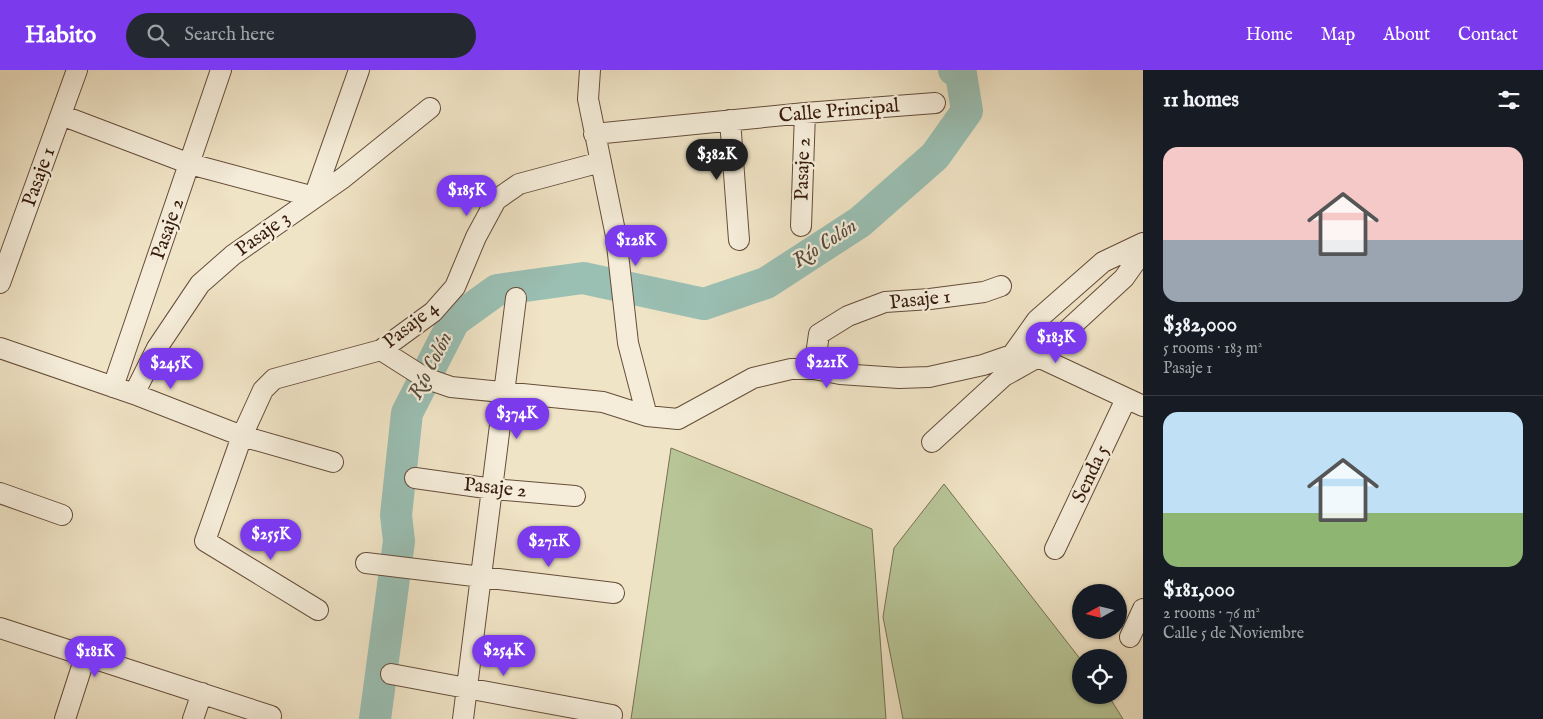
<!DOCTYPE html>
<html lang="en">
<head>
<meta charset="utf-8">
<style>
	:root { --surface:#171b24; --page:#242831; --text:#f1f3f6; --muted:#9ea1a6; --line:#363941; --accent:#7c3aed }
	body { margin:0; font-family:"IM FELL English",serif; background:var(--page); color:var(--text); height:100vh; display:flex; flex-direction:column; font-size:19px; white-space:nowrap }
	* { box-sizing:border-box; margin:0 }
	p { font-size:16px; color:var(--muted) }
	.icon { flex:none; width:28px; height:28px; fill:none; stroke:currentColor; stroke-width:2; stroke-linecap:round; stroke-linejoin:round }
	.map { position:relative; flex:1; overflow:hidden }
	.sheet { display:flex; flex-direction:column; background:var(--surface); width:400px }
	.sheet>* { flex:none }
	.needle { width:32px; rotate:262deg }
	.tools { position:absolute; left:1072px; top:514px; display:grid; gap:10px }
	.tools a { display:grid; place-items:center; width:55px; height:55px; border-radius:50%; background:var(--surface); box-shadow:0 1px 4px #0004; font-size:25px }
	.price { position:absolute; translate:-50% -42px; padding:0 11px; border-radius:18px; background:var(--accent); color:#fff; font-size:16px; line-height:32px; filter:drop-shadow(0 1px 2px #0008) }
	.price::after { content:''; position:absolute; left:50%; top:30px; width:15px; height:11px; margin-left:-8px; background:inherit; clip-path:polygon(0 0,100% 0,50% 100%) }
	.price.on { background:#222; color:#fff }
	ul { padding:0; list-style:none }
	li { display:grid; align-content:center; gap:10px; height:265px; padding:0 20px }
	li+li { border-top:1px solid var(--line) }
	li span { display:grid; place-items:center; height:155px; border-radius:15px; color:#555 }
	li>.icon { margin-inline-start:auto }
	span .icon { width:90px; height:90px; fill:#fffc; stroke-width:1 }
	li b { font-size:21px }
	h2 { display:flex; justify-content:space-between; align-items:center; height:60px; padding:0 20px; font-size:21px }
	header { display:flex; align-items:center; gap:30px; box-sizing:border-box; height:70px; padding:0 25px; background:var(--accent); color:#fff }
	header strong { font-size:24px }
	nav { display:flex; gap:28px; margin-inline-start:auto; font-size:18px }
	.search { width:350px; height:45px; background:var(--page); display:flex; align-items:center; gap:12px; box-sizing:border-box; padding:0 18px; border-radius:28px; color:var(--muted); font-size:19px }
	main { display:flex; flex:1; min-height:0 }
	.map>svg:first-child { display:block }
	.green { fill:#b7c597; stroke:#777052 }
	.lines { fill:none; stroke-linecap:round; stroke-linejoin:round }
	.river { stroke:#9abfb3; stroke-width:32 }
	.minor-casing { stroke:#654d3a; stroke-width:22 }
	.minor { stroke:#f5edda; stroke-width:20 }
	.labels { text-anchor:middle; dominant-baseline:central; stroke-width:4.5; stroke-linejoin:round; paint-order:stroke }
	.street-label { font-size:20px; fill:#371b0c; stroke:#f5edda }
	.water-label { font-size:21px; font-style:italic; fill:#554c3e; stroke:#f5edda }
</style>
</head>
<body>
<header>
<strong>Habito</strong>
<div class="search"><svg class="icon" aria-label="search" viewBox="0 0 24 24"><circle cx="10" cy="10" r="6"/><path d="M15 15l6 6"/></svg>Search here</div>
<nav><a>Home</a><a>Map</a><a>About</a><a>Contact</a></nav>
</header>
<main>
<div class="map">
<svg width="1143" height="649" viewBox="0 0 1143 649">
	<rect width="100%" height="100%" fill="#f0e4c6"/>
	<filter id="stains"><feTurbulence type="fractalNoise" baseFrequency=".004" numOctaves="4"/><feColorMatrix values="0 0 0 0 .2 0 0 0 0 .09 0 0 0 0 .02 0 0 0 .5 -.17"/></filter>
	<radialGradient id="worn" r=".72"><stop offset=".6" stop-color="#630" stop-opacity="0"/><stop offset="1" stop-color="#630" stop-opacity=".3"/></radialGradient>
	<path class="green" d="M671,378l201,81 14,190h-255z
		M944,414l137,176v35h27l15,24h-220l-20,-102 11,-69z"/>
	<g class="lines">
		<path class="river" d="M375,649l24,-178 -3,-26 11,-102 47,-92 43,-31 86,-12 121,26 62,-21 94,-61 75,-66 32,-45 -6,-37 -7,-4"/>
		<defs>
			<path id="minor" d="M590,0l-2,29 28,137 12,107 19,73
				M61,45l129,49 124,33 45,-127
				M730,50l9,120
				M594,64l211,-21 130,-10
				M801,156l4,-113
				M0,213l77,-213
				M0,278l134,46 108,42 91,26
				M381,280l44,28 26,9 152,15 44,14 31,3 75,-41 38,-9h23l26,5 59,4 30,-1 54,-12 29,-10 26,2 105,49
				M1012,285l25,-35 66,-58 40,-19
				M814,299l5,-35 29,-18 37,-14 45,-3 54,-7 17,-6
				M113,317l108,-317
				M134,324l23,-46 43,-64 33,-29 110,-77 87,-70
				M932,372l72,-66 34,-19 86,-79 19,-27
				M415,408l78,11 82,7
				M0,423l62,22
				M1055,479l71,-150
				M366,493l248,30
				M318,540l-113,-69 37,-105 21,-46 11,-11 107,-29 52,-38 22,-25 21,-50 20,-37 23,-16 82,-22
				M0,558c90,30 181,58 271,88
				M1130,567l13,-28
				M391,604l221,41
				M65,649l20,-62
				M193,649l9,-26
				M463,649l53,-421"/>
		</defs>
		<use href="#minor" class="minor-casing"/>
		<use href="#minor" class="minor"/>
	</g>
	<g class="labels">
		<g class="street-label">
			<text transform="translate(839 41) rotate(-5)">Calle Principal</text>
			<text transform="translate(803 99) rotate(-88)">Pasaje 2</text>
			<text transform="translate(39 107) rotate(-70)">Pasaje 1</text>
			<text transform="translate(168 159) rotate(-71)">Pasaje 2</text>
			<text transform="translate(263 164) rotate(-36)">Pasaje 3</text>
			<text transform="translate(920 230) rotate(-6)">Pasaje 1</text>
			<text transform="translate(411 255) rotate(-38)">Pasaje 4</text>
			<text transform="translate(1091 404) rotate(-65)">Senda 5</text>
			<text transform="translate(495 418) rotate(6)">Pasaje 2</text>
		</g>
		<g class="water-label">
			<text transform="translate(825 174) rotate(-33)">Río Colón</text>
			<text transform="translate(431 296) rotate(-63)">Río Colón</text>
		</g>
	</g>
	<rect width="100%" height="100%" filter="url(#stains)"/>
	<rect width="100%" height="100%" fill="url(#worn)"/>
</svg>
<div class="tools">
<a><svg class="needle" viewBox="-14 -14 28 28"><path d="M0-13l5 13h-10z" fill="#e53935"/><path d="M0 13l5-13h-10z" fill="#9ea1a6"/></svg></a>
<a><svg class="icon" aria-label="locate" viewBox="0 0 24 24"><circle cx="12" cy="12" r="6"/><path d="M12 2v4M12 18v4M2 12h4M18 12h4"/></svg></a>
</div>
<b class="price on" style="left:717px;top:111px">$382K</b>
<b class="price" style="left:467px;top:147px">$185K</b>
<b class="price" style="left:636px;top:197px">$128K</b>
<b class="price" style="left:1056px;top:294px">$183K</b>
<b class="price" style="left:827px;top:319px">$221K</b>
<b class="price" style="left:171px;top:320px">$245K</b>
<b class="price" style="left:517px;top:370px">$374K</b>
<b class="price" style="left:271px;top:491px">$255K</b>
<b class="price" style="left:549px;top:498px">$271K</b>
<b class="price" style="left:504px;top:607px">$254K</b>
<b class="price" style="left:95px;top:608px">$181K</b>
</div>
<section class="sheet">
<h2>11 homes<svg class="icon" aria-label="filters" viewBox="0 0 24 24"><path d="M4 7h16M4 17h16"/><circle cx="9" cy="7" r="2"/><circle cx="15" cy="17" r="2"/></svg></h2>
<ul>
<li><span style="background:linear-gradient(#f6c9c9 60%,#9aa5b1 0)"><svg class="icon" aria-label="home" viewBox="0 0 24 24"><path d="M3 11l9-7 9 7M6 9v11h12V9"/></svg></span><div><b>$382,000</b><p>5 rooms · 183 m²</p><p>Pasaje 1</p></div></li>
<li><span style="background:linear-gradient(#bfe0f5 65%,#8fb573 0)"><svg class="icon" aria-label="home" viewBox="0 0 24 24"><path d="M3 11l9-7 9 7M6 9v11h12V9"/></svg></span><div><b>$181,000</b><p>2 rooms · 76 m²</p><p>Calle 5 de Noviembre</p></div></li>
</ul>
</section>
</main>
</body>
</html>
